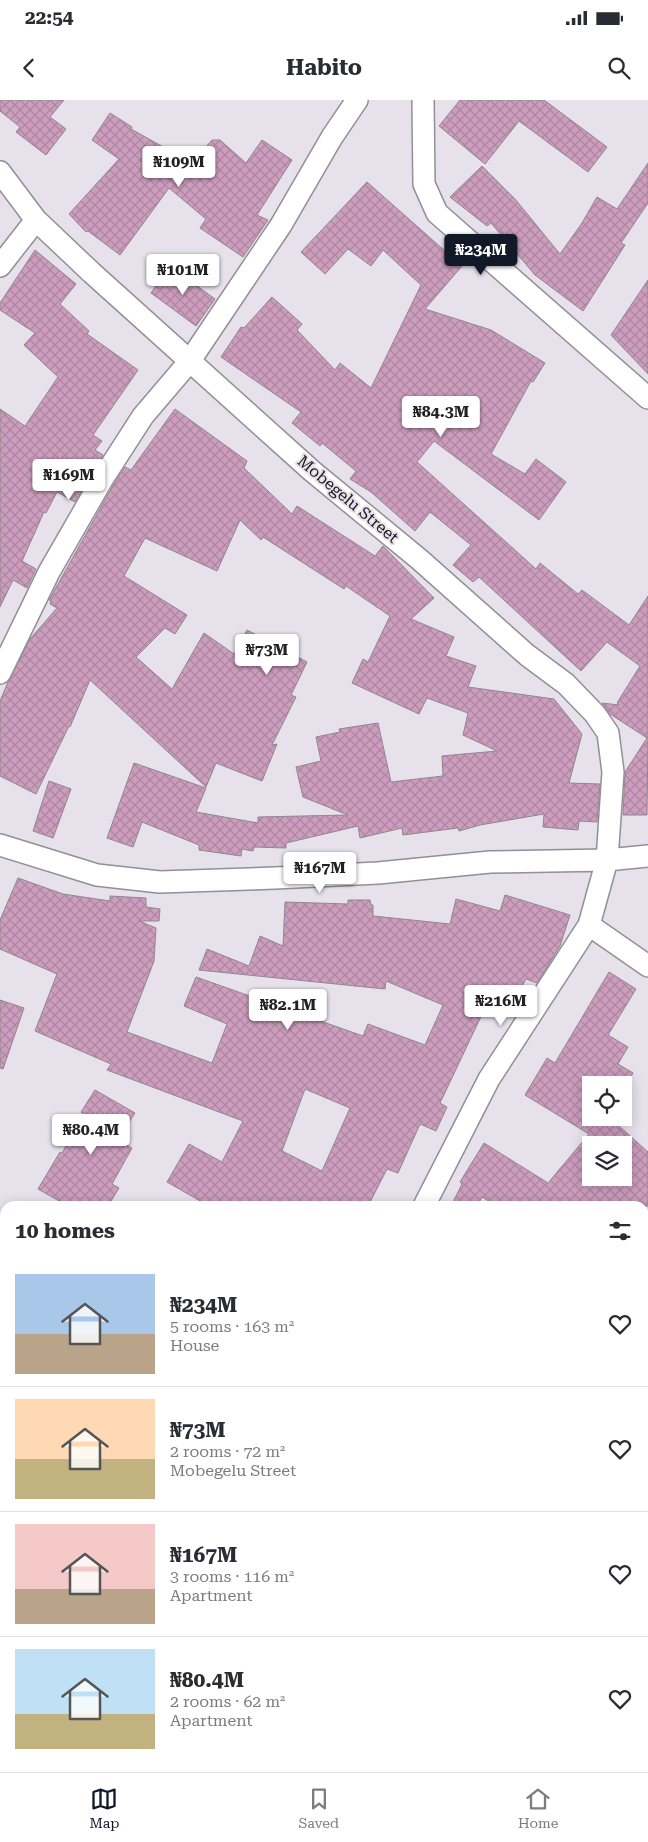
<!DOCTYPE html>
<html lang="en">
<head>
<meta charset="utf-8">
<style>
	:root { --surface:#fff; --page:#f2f2f3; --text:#2b2b33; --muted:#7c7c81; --line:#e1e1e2; --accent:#111827 }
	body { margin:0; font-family:"Roboto Serif",serif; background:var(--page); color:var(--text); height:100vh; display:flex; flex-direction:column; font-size:19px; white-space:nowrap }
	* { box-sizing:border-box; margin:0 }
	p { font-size:16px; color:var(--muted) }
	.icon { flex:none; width:28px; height:28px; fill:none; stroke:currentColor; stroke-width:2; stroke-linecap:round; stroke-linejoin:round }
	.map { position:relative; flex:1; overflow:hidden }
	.side { position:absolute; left:0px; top:1101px; width:649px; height:571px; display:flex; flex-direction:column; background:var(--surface); border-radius:15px 15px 0 0; box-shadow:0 2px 12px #0003 }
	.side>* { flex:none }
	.controls { position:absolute; left:582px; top:976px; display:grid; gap:10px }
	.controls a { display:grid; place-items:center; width:50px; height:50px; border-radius:0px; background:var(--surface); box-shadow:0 2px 12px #0003; font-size:25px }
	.price { position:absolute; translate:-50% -42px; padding:0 11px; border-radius:5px; background:#fff; color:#222; font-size:16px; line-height:32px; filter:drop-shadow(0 1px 2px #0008) }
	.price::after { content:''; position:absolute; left:50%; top:30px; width:15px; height:11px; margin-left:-8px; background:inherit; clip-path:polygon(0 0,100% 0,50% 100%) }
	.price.active { background:var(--accent); color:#fff }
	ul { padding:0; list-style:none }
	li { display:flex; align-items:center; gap:15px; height:125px; padding:0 15px }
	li+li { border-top:1px solid var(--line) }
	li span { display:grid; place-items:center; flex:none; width:140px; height:100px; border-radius:0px; color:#555 }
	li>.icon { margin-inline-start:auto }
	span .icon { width:60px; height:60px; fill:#fffc; stroke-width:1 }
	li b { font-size:21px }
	h2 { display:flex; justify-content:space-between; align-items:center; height:60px; padding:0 15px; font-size:21px }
	.status { display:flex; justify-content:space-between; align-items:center; height:35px; padding:0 25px; background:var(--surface); direction:ltr }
	.status svg { height:14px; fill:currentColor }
	header { display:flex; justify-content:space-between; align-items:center; height:65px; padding:0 15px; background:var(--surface); font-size:22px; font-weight:700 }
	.tab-bar { display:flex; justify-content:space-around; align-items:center; height:70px; border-top:1px solid var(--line); background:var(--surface); font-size:14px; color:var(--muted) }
	.tab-bar a { display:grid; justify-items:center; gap:2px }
	.tab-bar .active { color:var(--accent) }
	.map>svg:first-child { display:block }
	.building { fill:url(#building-cross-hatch); stroke:#90878d; fill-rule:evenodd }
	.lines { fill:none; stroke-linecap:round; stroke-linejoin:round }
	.minor-casing { stroke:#938e97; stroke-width:24 }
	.minor { stroke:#fff; stroke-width:21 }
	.labels { text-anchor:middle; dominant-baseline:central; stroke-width:4; stroke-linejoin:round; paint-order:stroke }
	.street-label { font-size:16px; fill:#19181b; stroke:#e6e1eb }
</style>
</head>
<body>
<div class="status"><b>22:54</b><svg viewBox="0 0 49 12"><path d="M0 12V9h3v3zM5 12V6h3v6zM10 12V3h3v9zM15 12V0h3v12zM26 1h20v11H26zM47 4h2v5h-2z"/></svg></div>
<header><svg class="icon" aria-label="back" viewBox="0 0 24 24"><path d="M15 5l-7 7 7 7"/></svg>Habito<svg class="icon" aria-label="search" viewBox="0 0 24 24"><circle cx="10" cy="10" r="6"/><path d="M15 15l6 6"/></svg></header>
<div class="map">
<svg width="648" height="1672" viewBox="0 0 648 1672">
	<defs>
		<pattern id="building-cross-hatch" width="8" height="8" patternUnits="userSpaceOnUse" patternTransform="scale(1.25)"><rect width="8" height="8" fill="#cc9dbd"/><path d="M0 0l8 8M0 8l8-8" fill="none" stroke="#af86a2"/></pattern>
	</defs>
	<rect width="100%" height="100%" fill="#e6e1eb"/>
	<path class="building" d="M0,0h64l-14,17 16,12 -20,26 -30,-23 4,-5 -20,-16z
		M460,0h84l63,47 -19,25 -69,-51 -34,43 -46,-38z
		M110,13l22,14 -1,2 61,34 20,-23h8l26,23 16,-23 30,20 -35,55 11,5 -25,37 -43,-29 6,-9 -37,-31 -49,67 -32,-24 -2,1 -17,-18 50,-55 -27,-19z
		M648,63v40l-27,40 4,2 -42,66 -48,-36 -44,-52 -4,3 -37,-29 32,-31 33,33 45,55 22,-31 15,-26 20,12z
		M367,82l95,84 -37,43 66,21 54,33 -12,19 -2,-1 -40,73 34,20 11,-15 30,23 -27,38 -105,-79 -17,21 119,107 4,-6 38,31 4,-4 47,35 19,-29v143l-1,76h-24l2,-43 22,-34 -37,-24 -8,-11 17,2 -2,-2 23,-37 -33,-24 -26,29 -102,-94 -6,5 -20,-17 18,-20 -41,-33 -15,19 -44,-39 -21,-13 6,-8 -34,-28 -2,3 -28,-23 9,-11 -80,-55 20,-30 3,1 28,-31 30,27 -5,6 38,40 5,-7 31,25 50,-103 -38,-35 -12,16 -23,-17 -23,25 -24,-22z
		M35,150l41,34 -16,20 29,27 -2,3 51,36 -45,65 9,6 -7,9 8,5 -28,47 -18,-10 -11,21 -2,-1 -22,49 14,8 -9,19 -14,-8 -13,27v-198l25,17 33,-49 -34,-32 11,-12 -35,-23v-7z
		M170,166l45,33 -19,27 -45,-33z
		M648,180v94l-37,-39z
		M175,309l72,52 -3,7 48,46 5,-8 78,50 8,-10 51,52 -23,21 43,18 -8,19 30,10 -8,21 86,12 28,35 -13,49 31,1 -3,38 -18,-1 -1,9 -35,-3 1,-13 -64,11 -21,6 -1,-3 -55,7 -1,-7 -42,10 -2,-12 -72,17v5l-32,-1 -1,4 -11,-2 -1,7 -42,-6v-5l-57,-23 -9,25 -26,-9 27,-75 72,25 -10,24 62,11v-6l90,-2 -45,-18 -7,-30 25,-6 -5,-24 24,-5 -1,-3 39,-6 13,59 52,-6 -1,-20 55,-5 -34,-16 5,-22 -41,-15 -8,16 -67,-31 11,-24 5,3 22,-46 -44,-30 -2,3 -81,-52 -2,3 -21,-20 -23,51 -72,-33 -21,38 63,39 -12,19 -10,-6 -29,29 36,32 32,-56 30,21 13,-24 60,32 -16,33 5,2 -24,48 5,-1 -15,37 -46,-18 -10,24 -116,-107 -20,47 -1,-1 -33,68 -36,-18v-75l8,-19 22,-43 27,-31 -7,-4 1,-3 -2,-1 65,-116 11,-17 6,3z
		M49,681l22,8 -18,49 -20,-7z
		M18,778l45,16 47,7v-5l36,2v9l14,2 -1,12h-20l17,7 -2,33 -27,71 85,31 15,-39 -43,-18 12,-29 167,59 5,-12 57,21 18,-40 -57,-24 -1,8 -186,-19 8,-21 42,17 11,-30 23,10 2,-44 63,2v-4h22l1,5h2v11l77,8 6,-25 44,12 5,-16 65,20 -10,31 -23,37 -11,-4 -21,38 -19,-11 -46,97 7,4 -11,24 -16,-7 -22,49 -11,-4 -19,37h-159l-42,-24 22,-38 33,18 21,-41 -136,-51 4,-6 -76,-33 22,-57 -57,-25v-29zM305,989l45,19 -28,63 -40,-20z
		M609,872l27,17 -28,46 20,12 -10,17 15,9 -9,16v-4h-33v33h27l5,3 -4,5 29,26v54h-151l-15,-9 -5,9h-26l11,-22 -2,-2 24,-39 64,40 41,-49 -64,-39 22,-37 8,5zM591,1045h33v33h-33z
		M0,900l24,8 -21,61 -3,-1z
		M95,990l40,23 -18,27 15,8 -20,36 7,4 -11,18h-40l-30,-17 22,-37 2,1 22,-39 -3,-2z"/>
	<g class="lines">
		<defs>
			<path id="minor" d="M423,0l1,84 13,29 211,185
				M0,72l36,48 56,53 220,198 107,88 108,96 39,29 29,30 13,19 5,39 -6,88 -18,65 -100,154 -65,127
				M0,166l36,-46
				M0,573l49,-101 54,-94 40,-62 46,-54 92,-137 51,-88 25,-37
				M0,745l97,30 63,7 115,-4 103,-5 112,-11 117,-2 41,-4
				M589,825l59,41
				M0,1312l5,3
				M644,1506l4,-7
				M148,1668l6,4
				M624,1668l7,4
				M103,1672l4,-4"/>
		</defs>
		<use href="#minor" class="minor-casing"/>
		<use href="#minor" class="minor"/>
	</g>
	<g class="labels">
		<g class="street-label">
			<text transform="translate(348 399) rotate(40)">Mobegelu Street</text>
		</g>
	</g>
</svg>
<div class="controls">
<a><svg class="icon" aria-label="locate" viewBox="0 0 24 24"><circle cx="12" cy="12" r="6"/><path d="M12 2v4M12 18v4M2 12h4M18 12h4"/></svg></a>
<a><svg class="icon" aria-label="layers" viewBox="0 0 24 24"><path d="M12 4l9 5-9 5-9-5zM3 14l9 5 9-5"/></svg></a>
</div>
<b class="price" style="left:179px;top:88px">₦109M</b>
<b class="price active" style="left:481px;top:176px">₦234M</b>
<b class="price" style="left:183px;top:196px">₦101M</b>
<b class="price" style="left:441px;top:338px">₦84.3M</b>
<b class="price" style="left:69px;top:401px">₦169M</b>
<b class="price" style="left:267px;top:576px">₦73M</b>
<b class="price" style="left:320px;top:794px">₦167M</b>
<b class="price" style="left:501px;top:927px">₦216M</b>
<b class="price" style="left:288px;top:931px">₦82.1M</b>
<b class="price" style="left:91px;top:1056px">₦80.4M</b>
<section class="side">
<h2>10 homes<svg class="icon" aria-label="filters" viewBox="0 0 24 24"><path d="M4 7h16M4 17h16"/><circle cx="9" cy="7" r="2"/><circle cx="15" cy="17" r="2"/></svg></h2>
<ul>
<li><span style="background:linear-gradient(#a9c7e8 60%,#b9a48a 0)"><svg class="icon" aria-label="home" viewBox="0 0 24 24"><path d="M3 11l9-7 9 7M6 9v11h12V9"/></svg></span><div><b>₦234M</b><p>5 rooms · 163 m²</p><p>House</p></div><svg class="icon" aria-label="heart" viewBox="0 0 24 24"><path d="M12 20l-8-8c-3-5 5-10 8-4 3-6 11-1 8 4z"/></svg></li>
<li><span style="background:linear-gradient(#ffd9b3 60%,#c2b280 0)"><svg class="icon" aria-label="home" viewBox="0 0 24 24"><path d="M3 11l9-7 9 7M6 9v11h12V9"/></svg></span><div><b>₦73M</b><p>2 rooms · 72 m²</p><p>Mobegelu Street</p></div><svg class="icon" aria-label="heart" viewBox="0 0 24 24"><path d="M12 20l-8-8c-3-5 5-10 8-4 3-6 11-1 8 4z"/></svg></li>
<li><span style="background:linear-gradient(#f6c9c9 65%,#b9a48a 0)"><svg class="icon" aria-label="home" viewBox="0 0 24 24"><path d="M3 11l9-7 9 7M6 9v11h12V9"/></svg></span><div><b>₦167M</b><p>3 rooms · 116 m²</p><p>Apartment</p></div><svg class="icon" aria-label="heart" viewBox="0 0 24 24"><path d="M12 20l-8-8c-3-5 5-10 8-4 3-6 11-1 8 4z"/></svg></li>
<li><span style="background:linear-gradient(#bfe0f5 65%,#c2b280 0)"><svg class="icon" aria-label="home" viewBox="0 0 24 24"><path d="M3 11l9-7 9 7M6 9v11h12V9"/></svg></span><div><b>₦80.4M</b><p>2 rooms · 62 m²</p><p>Apartment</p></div><svg class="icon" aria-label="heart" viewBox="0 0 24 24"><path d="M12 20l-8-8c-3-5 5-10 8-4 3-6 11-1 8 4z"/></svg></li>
</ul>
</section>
</div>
<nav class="tab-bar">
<a class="active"><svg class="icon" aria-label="map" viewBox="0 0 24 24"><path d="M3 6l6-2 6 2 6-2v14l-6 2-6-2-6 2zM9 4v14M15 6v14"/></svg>Map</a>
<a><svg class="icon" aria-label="saved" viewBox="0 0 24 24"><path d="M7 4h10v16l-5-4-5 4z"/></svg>Saved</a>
<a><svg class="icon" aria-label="home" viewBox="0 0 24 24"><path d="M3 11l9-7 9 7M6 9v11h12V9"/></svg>Home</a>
</nav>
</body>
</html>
